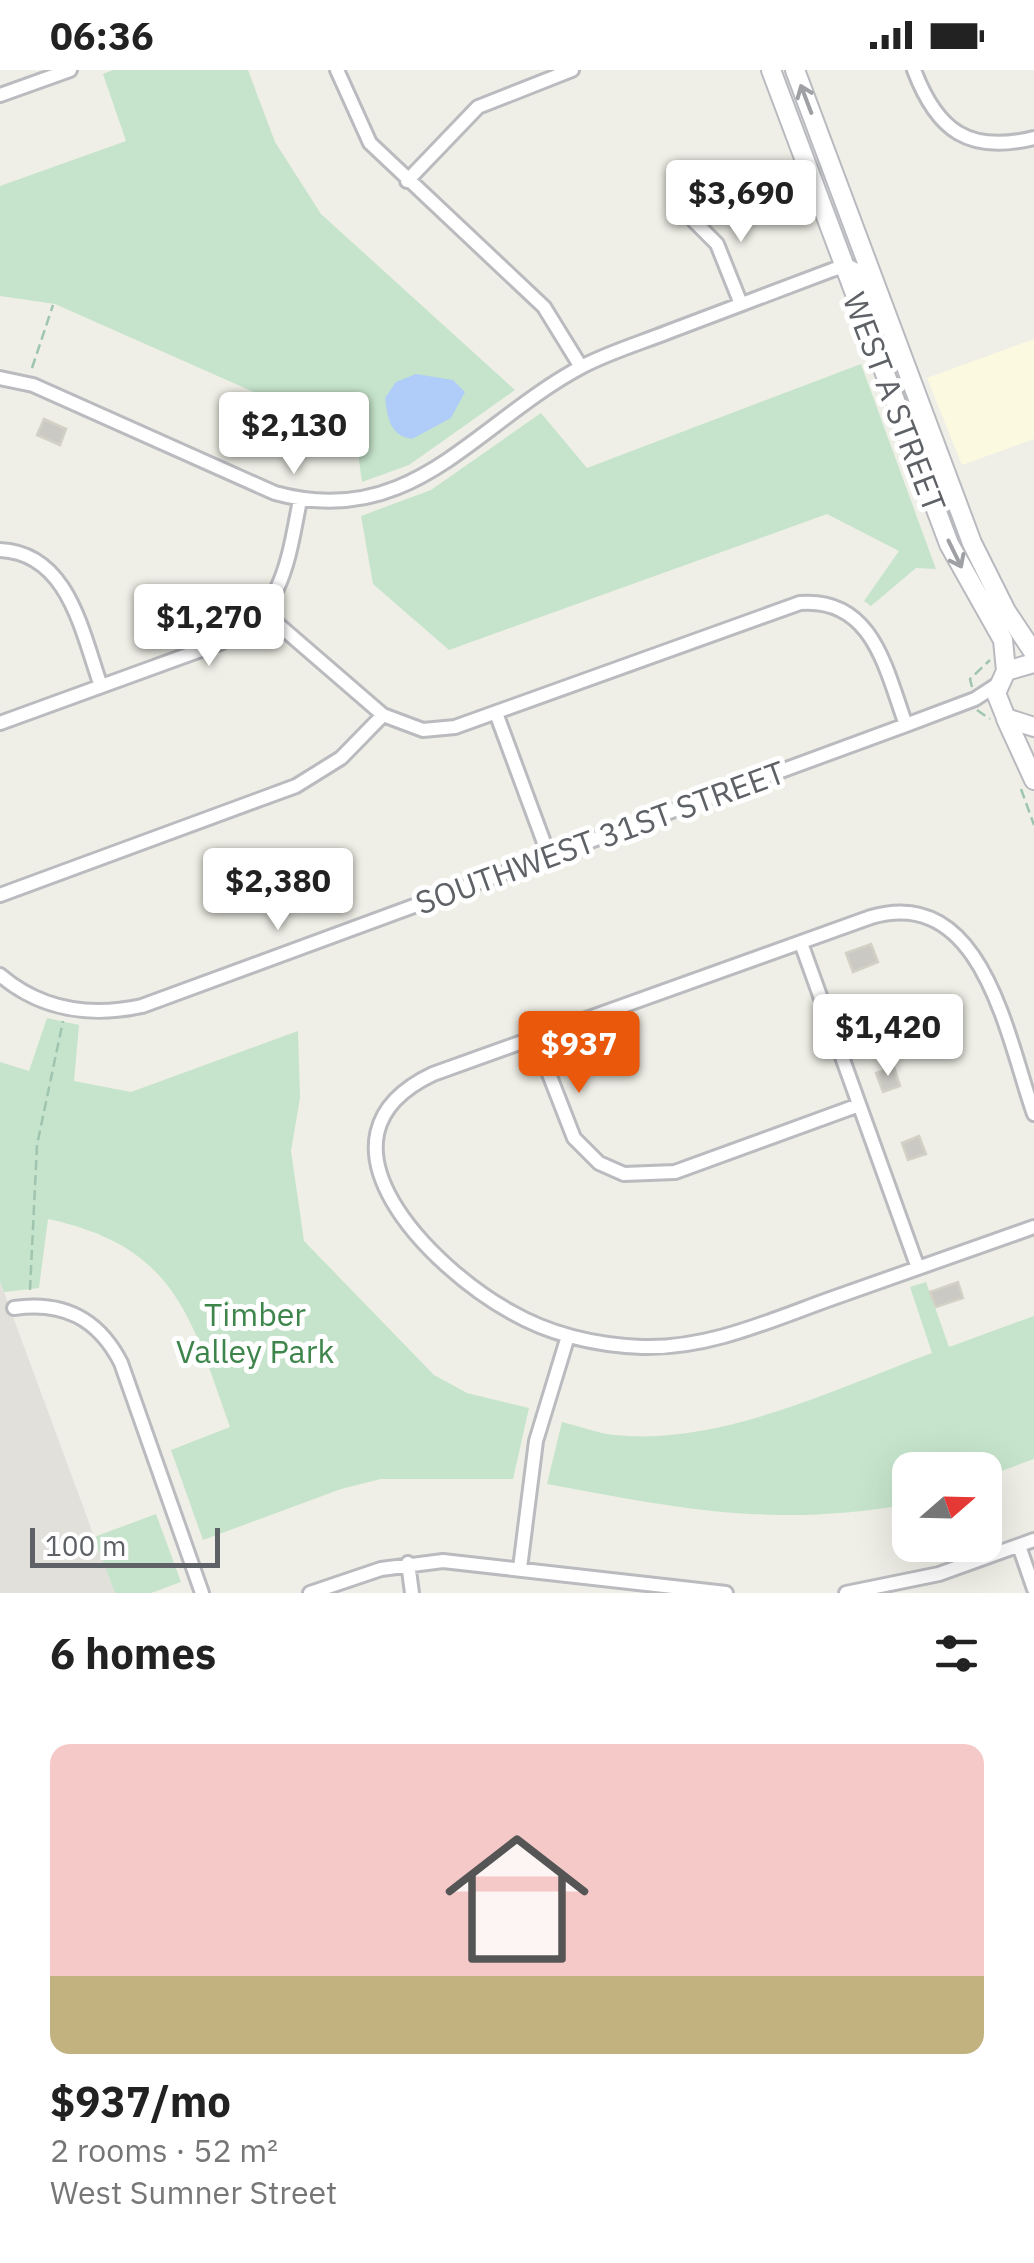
<!DOCTYPE html>
<html lang="en">
<head>
<meta charset="utf-8">
<style>
	:root { --surface:#fff; --page:#f6f6f6; --text:#222; --muted:#767676; --accent:#ea580c }
	body { margin:0; font-family:"IBM Plex Sans",sans-serif; background:var(--page); color:var(--text); height:100vh; display:flex; flex-direction:column; font-size:38px; white-space:nowrap }
	* { box-sizing:border-box; margin:0 }
	p { font-size:32px; color:var(--muted) }
	.icon { flex:none; width:55px; height:55px; fill:none; stroke:currentColor; stroke-width:2; stroke-linecap:round; stroke-linejoin:round }
	.map { position:relative; height:1523px; overflow:hidden }
	.sheet { display:flex; flex-direction:column; background:var(--surface); flex:1 }
	.sheet>* { flex:none }
	.needle { width:65px; rotate:70deg }
	.tools { position:absolute; left:892px; top:1382px; display:grid; gap:20px }
	.tools a { display:grid; place-items:center; width:110px; height:110px; border-radius:20px; background:var(--surface); box-shadow:0 10px 40px #0002; font-size:50px }
	.scale { position:absolute; left:30px; bottom:25px; width:190px; box-sizing:border-box; padding-left:10px; border:5px solid #5e6166; border-top:0; font-size:28px; line-height:35px; white-space:nowrap; color:#5e6166; -webkit-text-stroke:8px #fff; paint-order:stroke }
	.price { position:absolute; translate:-50% -85px; padding:0 22px; border-radius:10px; background:#fff; color:#222; font-size:32px; line-height:65px; filter:drop-shadow(0 2px 5px #0008) }
	.price::after { content:''; position:absolute; left:50%; top:60px; width:30px; height:22px; margin-left:-15px; background:inherit; clip-path:polygon(0 0,100% 0,50% 100%) }
	.price.on { background:var(--accent); color:#fff }
	ul { padding:0; list-style:none }
	li { display:grid; align-content:center; gap:20px; height:530px; padding:0 50px }
	li span { display:grid; place-items:center; height:310px; border-radius:20px; color:#555 }
	li>.icon { margin-inline-start:auto }
	span .icon { width:180px; height:180px; fill:#fffc; stroke-width:1 }
	li b { font-size:42px }
	h2 { display:flex; justify-content:space-between; align-items:center; height:120px; padding:0 50px; font-size:42px }
	.status { display:flex; justify-content:space-between; align-items:center; height:70px; padding:0 50px; background:var(--surface); direction:ltr }
	.status svg { height:28px; fill:currentColor }
	.map>svg:first-child { display:block }
	.commercial { fill:#fbf9e0 }
	.industrial { fill:#e1e0db }
	.green { fill:#c6e4cb }
	.water { fill:#afcdf8 }
	.building { fill:#cbc9c4; stroke:#d3d1c6; stroke-width:2.5 }
	.lines { fill:none; stroke-linecap:round; stroke-linejoin:round }
	.street-casing { stroke:#b9bbbf; stroke-width:18 }
	.secondary-casing { stroke:#b8babf; stroke-width:22 }
	.path { stroke:#9fc5b0; stroke-width:2.5; stroke-dasharray:10 5; stroke-linecap:butt }
	.street { stroke:#fff; stroke-width:12 }
	.secondary { stroke:#fff; stroke-width:18 }
	.oneway { stroke:#9ea0a3 }
	.labels { text-anchor:middle; dominant-baseline:central; stroke-width:10; stroke-linejoin:round; paint-order:stroke }
	.street-label { font-size:32px; fill:#5e6166; stroke:#fff }
	.park-label { font-size:32px; fill:#3e854c; stroke:#fff }
</style>
</head>
<body>
<div class="status"><b>06:36</b><svg viewBox="0 0 49 12"><path d="M0 12V9h3v3zM5 12V6h3v6zM10 12V3h3v9zM15 12V0h3v12zM26 1h20v11H26zM47 4h2v5h-2z"/></svg></div>
<div class="map">
<svg width="1034" height="1523" viewBox="0 0 1034 1523">
	<rect width="100%" height="100%" fill="#efefe7"/>
	<path class="commercial" d="M1034,269v100l-72,26 -35,-87z"/>
	<path class="industrial" d="M0,1211l16,44 99,268h-115z"/>
	<path class="green" d="M113,0h135l27,72 46,72 194,176 -106,75 -47,17 -9,-65 -45,-1 -253,-112 -55,-8v-110l126,-45 -23,-67z
		M861,294l75,205 -20,-1 -45,38 -7,-5 35,-50 -72,-37 -378,136 -76,-66 -12,-68 70,-26 110,-77 46,55z
		M47,948l32,7 -5,56 57,11 167,-61 2,67 -9,53 13,90 130,134 33,18 62,15 -16,71h-132l-40,10 -138,51 -32,-90 59,-23c-39,-111 -55,-181 -182,-208l-9,69 -35,4 -4,-11v-219l29,9z
		M926,1212l23,65 85,-31v143l-49,18v-7h-75v34c-136,24 -229,5 -363,-20l15,-62c17,4 35,11 52,13 107,11 220,-46 318,-82l-22,-66z
		M156,1444l25,68 -30,11h-36l-21,-56z"/>
	<path class="water" d="M416,304l37,6 12,12 -14,26 -39,21c-23,-4 -24,-21 -27,-41l11,-16z"/>
	<path class="building" d="M44,349l22,10 -6,16 -23,-10z
		M871,874l7,18 -25,10 -7,-19z
		M870,929l15,41 -18,6 -15,-41z
		M894,997l6,19 -17,6 -7,-19z
		M919,1066l7,18 -18,6 -6,-17z
		M958,1212l5,16 -27,9 -6,-15z"/>
	<g class="lines">
		<defs>
			<path id="street" d="M337,0l33,73 174,164 37,60
				M914,0c23,61 55,84 120,68
				M0,25l70,-25
				M407,111l71,-74 94,-37
				M694,151l23,23 24,60
				M0,308l33,7 242,108c137,38 200,-70 308,-127 27,-14 57,-23 85,-34 55,-21 109,-41 164,-62l15,-5 8,4 11,26 16,17
				M0,480c69,3 82,83 101,136
				M265,543l118,102
				M496,643l53,143
				M0,653l220,-80c63,-28 68,-82 80,-143
				M0,825l296,-109 45,-28 42,-43 40,15 32,-3 345,-124c73,-6 86,67 106,122
				M801,873l117,325
				M0,905c41,35 91,42 142,31l764,-281 69,-26 23,-15
				M535,968l39,100 25,25 25,11 51,-2 184,-67
				M1034,1044c-27,-76 -51,-230 -163,-197l-438,157c-135,64 1,196 78,238 40,23 86,33 131,35 67,2 129,-27 191,-49 67,-23 134,-47 201,-71
				M14,1238c49,-7 84,10 107,55l81,230
				M1019,1476l15,43
				M408,1493l4,30
				M520,1498l16,-127 32,-105
				M310,1523l71,-24 62,-8 283,32
				M846,1523l93,-19 95,-34"/>
			<path id="secondary" d="M771,0l178,474 54,96 3,31
				M795,0l177,473 34,68 28,42
				M1034,593l-28,8 -10,22 10,25 28,9
				M1006,649l28,61"/>
		</defs>
		<use href="#street" class="street-casing"/>
		<use href="#secondary" class="secondary-casing"/>
		<path class="path" d="M32,298l21,-63
			M972,617l-2,-8 20,-19
			M977,640l13,9
			M1021,719l13,36
			M30,1220l7,-145 26,-124"/>
		<use href="#street" class="street"/>
		<use href="#secondary" class="secondary"/>
	</g>
	<defs><path id="oneway-shaft" d="M-6 0H5M1.5-3L5.5 0L1.5 3" fill="none" stroke-width="1.6" stroke-linecap="round" stroke-linejoin="round" transform="scale(2.5)"/></defs>
	<g class="oneway">
		<use href="#oneway-shaft" transform="translate(806 29) rotate(-111)"/>
		<use href="#oneway-shaft" transform="translate(955 484) rotate(64)"/>
	</g>
	<g class="labels">
		<g class="street-label">
			<text transform="translate(895 332) rotate(69)">WEST A STREET</text>
			<text transform="translate(600 767) rotate(-20)">SOUTHWEST 31ST STREET</text>
		</g>
		<g class="park-label">
			<text x="255" y="1244">Timber<tspan x="255" dy="37">Valley Park</tspan></text>
		</g>
	</g>
</svg>
<div class="tools">
<a><svg class="needle" viewBox="-14 -14 28 28"><path d="M0-13l5 13h-10z" fill="#e53935"/><path d="M0 13l5-13h-10z" fill="#767676"/></svg></a>
</div>
<div class="scale">100 m</div>
<b class="price" style="left:741px;top:175px">$3,690</b>
<b class="price" style="left:294px;top:407px">$2,130</b>
<b class="price" style="left:209px;top:599px">$1,270</b>
<b class="price" style="left:278px;top:863px">$2,380</b>
<b class="price" style="left:888px;top:1009px">$1,420</b>
<b class="price on" style="left:579px;top:1026px">$937</b>
</div>
<section class="sheet">
<h2>6 homes<svg class="icon" aria-label="filters" viewBox="0 0 24 24"><path d="M4 7h16M4 17h16"/><circle cx="9" cy="7" r="2"/><circle cx="15" cy="17" r="2"/></svg></h2>
<ul>
<li><span style="background:linear-gradient(#f6c9c9 75%,#c2b280 0)"><svg class="icon" aria-label="home" viewBox="0 0 24 24"><path d="M3 11l9-7 9 7M6 9v11h12V9"/></svg></span><div><b>$937/mo</b><p>2 rooms · 52 m²</p><p>West Sumner Street</p></div></li>
</ul>
</section>
</body>
</html>
